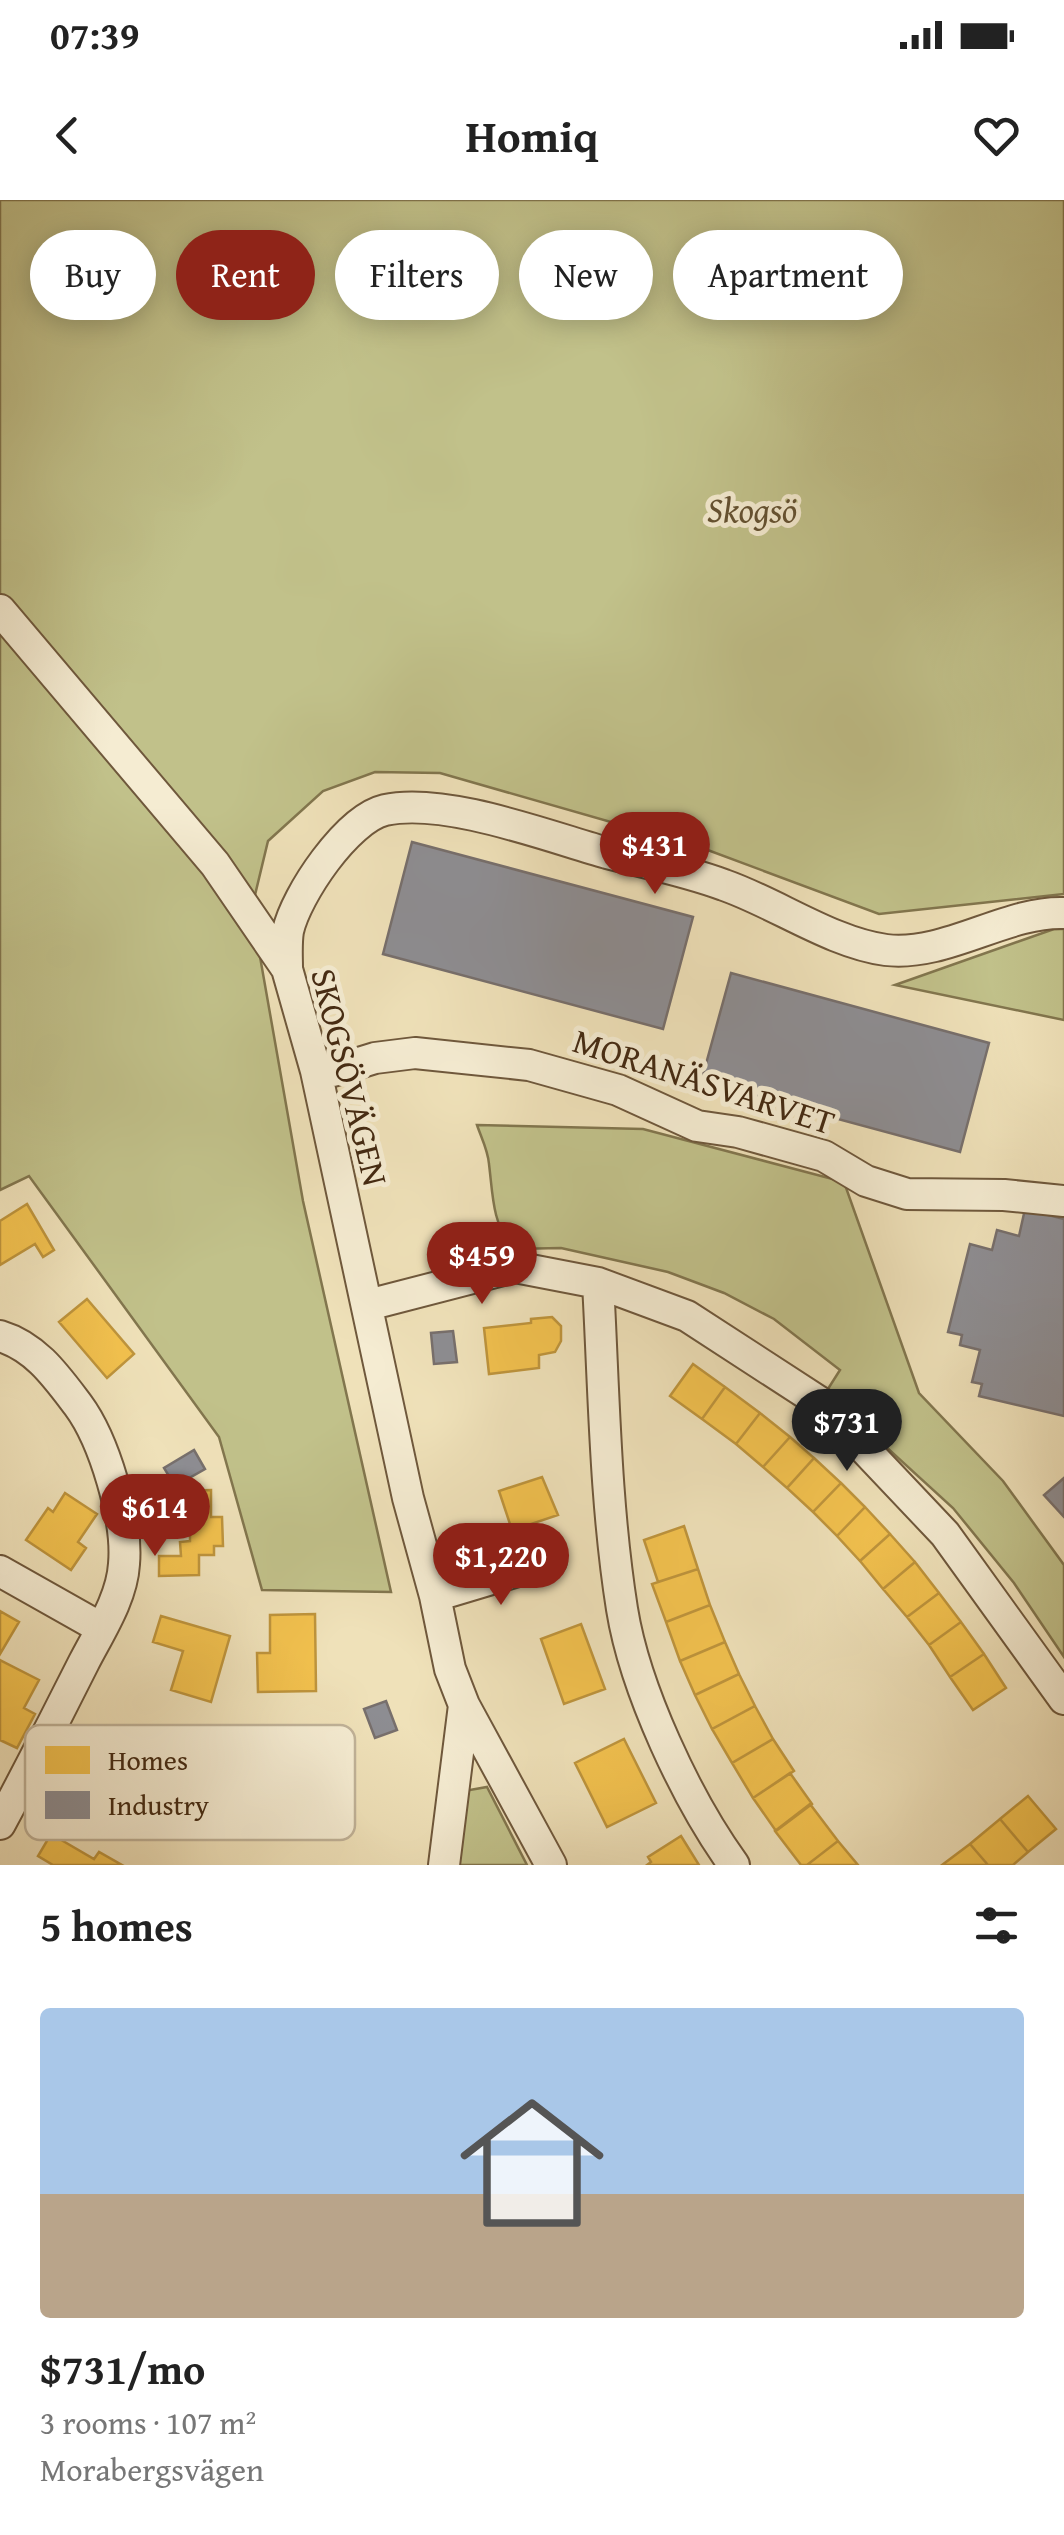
<!DOCTYPE html>
<html lang="en">
<head>
<meta charset="utf-8">
<style>
	:root { --surface:#fff; --page:#f6f6f6; --text:#222; --muted:#767676; --line:#e0e0e0; --accent:#8f2418 }
	body { margin:0; font-family:"Gentium Book Plus",serif; background:var(--page); color:var(--text); height:100vh; display:flex; flex-direction:column; font-size:38px; white-space:nowrap }
	* { box-sizing:border-box; margin:0 }
	p { font-size:32px; color:var(--muted) }
	.icon { flex:none; width:55px; height:55px; fill:none; stroke:currentColor; stroke-width:2; stroke-linecap:round; stroke-linejoin:round }
	.map { position:relative; height:1665px; overflow:hidden }
	.panel { display:flex; flex-direction:column; background:var(--surface); flex:1 }
	.panel>* { flex:none }
	.guide { position:absolute; left:30px; top:30px; width:1005px; height:90px; display:flex; gap:20px }
	.price { position:absolute; translate:-50% -85px; padding:0 22px; border-radius:35px; background:var(--accent); color:#fff; font-size:32px; line-height:65px; filter:drop-shadow(0 2px 5px #0008) }
	.price::after { content:''; position:absolute; left:50%; top:60px; width:30px; height:22px; margin-left:-15px; background:inherit; clip-path:polygon(0 0,100% 0,50% 100%) }
	.price.active { background:#222; color:#fff }
	ul { padding:0; list-style:none }
	li { display:grid; align-content:center; gap:20px; height:530px; padding:0 40px }
	li+li { border-top:2px solid var(--line) }
	li span { display:grid; place-items:center; height:310px; border-radius:10px; color:#555 }
	li>.icon { margin-inline-start:auto }
	span .icon { width:180px; height:180px; fill:#fffc; stroke-width:1 }
	li b { font-size:42px }
	h2 { display:flex; justify-content:space-between; align-items:center; height:120px; padding:0 40px; font-size:42px }
	.pill { padding:0 35px; border-radius:45px; background:var(--surface); box-shadow:0 5px 25px #0003; font-size:35px; line-height:90px }
	.pill.active { background:var(--accent); color:#fff }
	.status { display:flex; justify-content:space-between; align-items:center; height:70px; padding:0 50px; background:var(--surface); direction:ltr }
	.status svg { height:28px; fill:currentColor }
	header { display:flex; justify-content:space-between; align-items:center; height:130px; padding:0 40px; background:var(--surface); font-size:45px; font-weight:800 }
	.map>svg:first-child { display:block }
	.green { fill:#c1c18a; stroke:#82764e; stroke-width:2.5 }
	.homes { fill:#f2c14e; stroke:#be943c; stroke-width:2.5 }
	.industry { fill:#8d8d92; stroke:#776f6c; stroke-width:2.5 }
	.lines { fill:none; stroke-linecap:round; stroke-linejoin:round }
	.minor-casing { stroke:#6f583c; stroke-width:34 }
	.minor { stroke:#f5ecd2; stroke-width:30 }
	.labels { text-anchor:middle; dominant-baseline:central; stroke-width:10; stroke-linejoin:round; paint-order:stroke }
	.park-label { font-size:35px; font-style:italic; fill:#635030; stroke:#f5ecd2 }
	.street-label { font-size:35px; fill:#442a12; stroke:#f5ecd2 }
	.key { fill:#f5ecd2; stroke:#c0b298; stroke-width:2.5 }
	.key-label { font-size:28px; fill:#442a12 }
</style>
</head>
<body>
<div class="status"><b>07:39</b><svg viewBox="0 0 49 12"><path d="M0 12V9h3v3zM5 12V6h3v6zM10 12V3h3v9zM15 12V0h3v12zM26 1h20v11H26zM47 4h2v5h-2z"/></svg></div>
<header><svg class="icon" aria-label="back" viewBox="0 0 24 24"><path d="M15 5l-7 7 7 7"/></svg>Homiq<svg class="icon" aria-label="heart" viewBox="0 0 24 24"><path d="M12 20l-8-8c-3-5 5-10 8-4 3-6 11-1 8 4z"/></svg></header>
<div class="map">
<svg width="1064" height="1665" viewBox="0 0 1064 1665">
	<rect width="100%" height="100%" fill="#efe1b9"/>
	<filter id="stains"><feTurbulence type="fractalNoise" baseFrequency=".002" numOctaves="4"/><feColorMatrix values="0 0 0 0 .2 0 0 0 0 .09 0 0 0 0 .02 0 0 0 .5 -.17"/></filter>
	<radialGradient id="worn" r=".72"><stop offset=".6" stop-color="#630" stop-opacity="0"/><stop offset="1" stop-color="#630" stop-opacity=".3"/></radialGradient>
	<path class="green" d="M0,0h1064v694l-185,20 -174,-65 -265,-76 -65,-1 -52,19 -55,50 -19,79 10,31 44,250 88,391 -129,-2 -43,-153 -190,-261 -29,14z
		M1054,729h10v91l-169,-35z
		M477,925l166,4 201,53 75,211 84,88 61,84v92l-50,-74 -61,-75 -127,-116 14,-22 -66,-51 -50,-26 -56,-21 -107,-24 -49,1c-20,-28 -19,-53 -23,-85 -1,-14 -8,-27 -12,-39z
		M487,1587l40,78h-73l10,-74z"/>
	<path class="homes" d="M27,1004l27,46 -11,7 -8,-13 -35,21v-44z
		M87,1099l47,55 -27,24 -48,-56z
		M552,1117l9,9v15l-6,11 -16,3v13l-50,6 -5,-46 47,-5v-4z
		M693,1164l32,23 -23,32 -32,-23z
		M725,1187l35,26 -24,31 -34,-25z
		M760,1213l30,24 -27,30 -27,-23z
		M790,1237l24,21 -27,30 -24,-21z
		M814,1258l27,25 -28,29 -26,-24z
		M542,1277l16,38 -30,10 2,6 -16,5 -15,-45z
		M841,1283l24,24 -28,29 -24,-24z
		M211,1290v27h11l1,29h-9v9h-15v20l-40,1v-20h22l-1,-14 10,-1v-17l-11,1 -1,-34z
		M65,1293l32,21 -19,28 8,6 -15,22 -45,-30 22,-32 5,4z
		M865,1307l25,27 -30,27 -23,-25z
		M684,1326l14,43 -40,13 -14,-42z
		M890,1334l25,28 -32,27 -23,-28z
		M915,1362l24,31 -32,24 -24,-28z
		M698,1369l12,36 -44,17 -14,-38z
		M939,1393l22,29 -32,23 -22,-28z
		M710,1405l15,37 -45,19 -14,-39z
		M0,1411l19,11 -19,32z
		M315,1414l1,77 -58,1 -1,-39h13v-38z
		M161,1416l69,20 -19,66 -40,-12 12,-39 -30,-9z
		M961,1422l23,32 -34,23 -21,-32z
		M581,1424l24,65 -41,15 -23,-65z
		M725,1442l14,32 -44,21 -15,-34z
		M984,1454l22,34 -33,22 -23,-33z
		M0,1460l39,20 -15,28 11,6 -18,34 -17,-8z
		M739,1474l16,32 -43,23 -17,-34z
		M755,1506l18,33 -41,24 -20,-34z
		M624,1539l32,64 -49,24 -32,-64z
		M773,1539l21,32 -41,27 -21,-35z
		M790,1573l22,31 -36,27 -23,-33z
		M1028,1596l28,33 -28,23 -28,-33z
		M810,1604l28,37 -31,24h-6l-26,-34z
		M1000,1619l28,33 -15,13h-25l-18,-21z
		M51,1634l43,25 5,-7 23,13h-69l-15,-9z
		M681,1636l18,29h-52l4,-3 -3,-5z
		M838,1641l20,24h-51z
		M970,1644l18,21h-46z"/>
	<path class="industry" d="M412,642l281,75 -30,112 -280,-75z
		M731,773l258,70 -29,109 -259,-70z
		M1025,1009l39,10v197l-85,-20 3,-12 -10,-2 8,-32 -20,-5 2,-10 -14,-3 22,-88 22,6 5,-20 22,6z
		M453,1131l4,31 -23,2 -3,-31z
		M194,1250l11,19 -30,17 -11,-18z
		M1064,1278v39l-20,-22z
		M386,1501l11,29 -22,8 -11,-29z"/>
	<g class="lines">
		<defs>
			<path id="minor" d="M0,410l215,254 72,105 29,102 92,427 27,98 15,73 14,36 87,160
				M287,769c0,-12 -1,-26 1,-38 8,-36 59,-112 97,-121 60,-13 162,26 222,43 39,10 80,18 117,32 52,18 108,58 162,65 60,7 120,-39 178,-37
				M316,871h17l42,-13 40,-5 114,12 89,25 79,36 41,6 86,24 42,25 41,13 97,1 60,6
				M598,1083c6,109 7,219 24,326 13,81 65,191 112,256
				M368,1105l147,-38 83,16 89,33 134,87 124,131 119,165
				M0,1136c36,11 56,40 78,69 26,35 50,114 46,159 -2,34 -24,67 -40,98 -27,54 -55,108 -84,162
				M0,1371l101,57
				M435,1396l116,-35
				M444,1665l20,-160"/>
		</defs>
		<use href="#minor" class="minor-casing"/>
		<use href="#minor" class="minor"/>
	</g>
	<g class="labels">
		<g class="park-label">
			<text x="752" y="309">Skogsö</text>
		</g>
		<g class="street-label">
			<text transform="translate(350 877) rotate(76)">SKOGSÖVÄGEN</text>
			<text transform="translate(704 881) rotate(18)">MORANÄSVARVET</text>
		</g>
	</g>
	<rect x="25" y="1525" width="330" height="115" rx="15" class="key"/>
	<rect x="45" y="1546" width="45" height="28" fill="#f2c14e"/>
	<rect x="45" y="1591" width="45" height="28" fill="#8d8d92"/>
	<g class="key-label">
		<text x="108" y="1570">Homes</text>
		<text x="108" y="1615">Industry</text>
	</g>
	<rect width="100%" height="100%" filter="url(#stains)"/>
	<rect width="100%" height="100%" fill="url(#worn)"/>
</svg>
<b class="price" style="left:655px;top:697px">$431</b>
<b class="price" style="left:482px;top:1107px">$459</b>
<b class="price active" style="left:847px;top:1274px">$731</b>
<b class="price" style="left:155px;top:1359px">$614</b>
<b class="price" style="left:501px;top:1408px">$1,220</b>
<div class="guide">
<a class="pill">Buy</a>
<a class="pill active">Rent</a>
<a class="pill">Filters</a>
<a class="pill">New</a>
<a class="pill">Apartment</a>
</div>
</div>
<section class="panel">
<h2>5 homes<svg class="icon" aria-label="filters" viewBox="0 0 24 24"><path d="M4 7h16M4 17h16"/><circle cx="9" cy="7" r="2"/><circle cx="15" cy="17" r="2"/></svg></h2>
<ul>
<li><span style="background:linear-gradient(#a9c7e8 60%,#b9a48a 0)"><svg class="icon" aria-label="home" viewBox="0 0 24 24"><path d="M3 11l9-7 9 7M6 9v11h12V9"/></svg></span><div><b>$731/mo</b><p>3 rooms · 107 m²</p><p>Morabergsvägen</p></div></li>
</ul>
</section>
</body>
</html>
